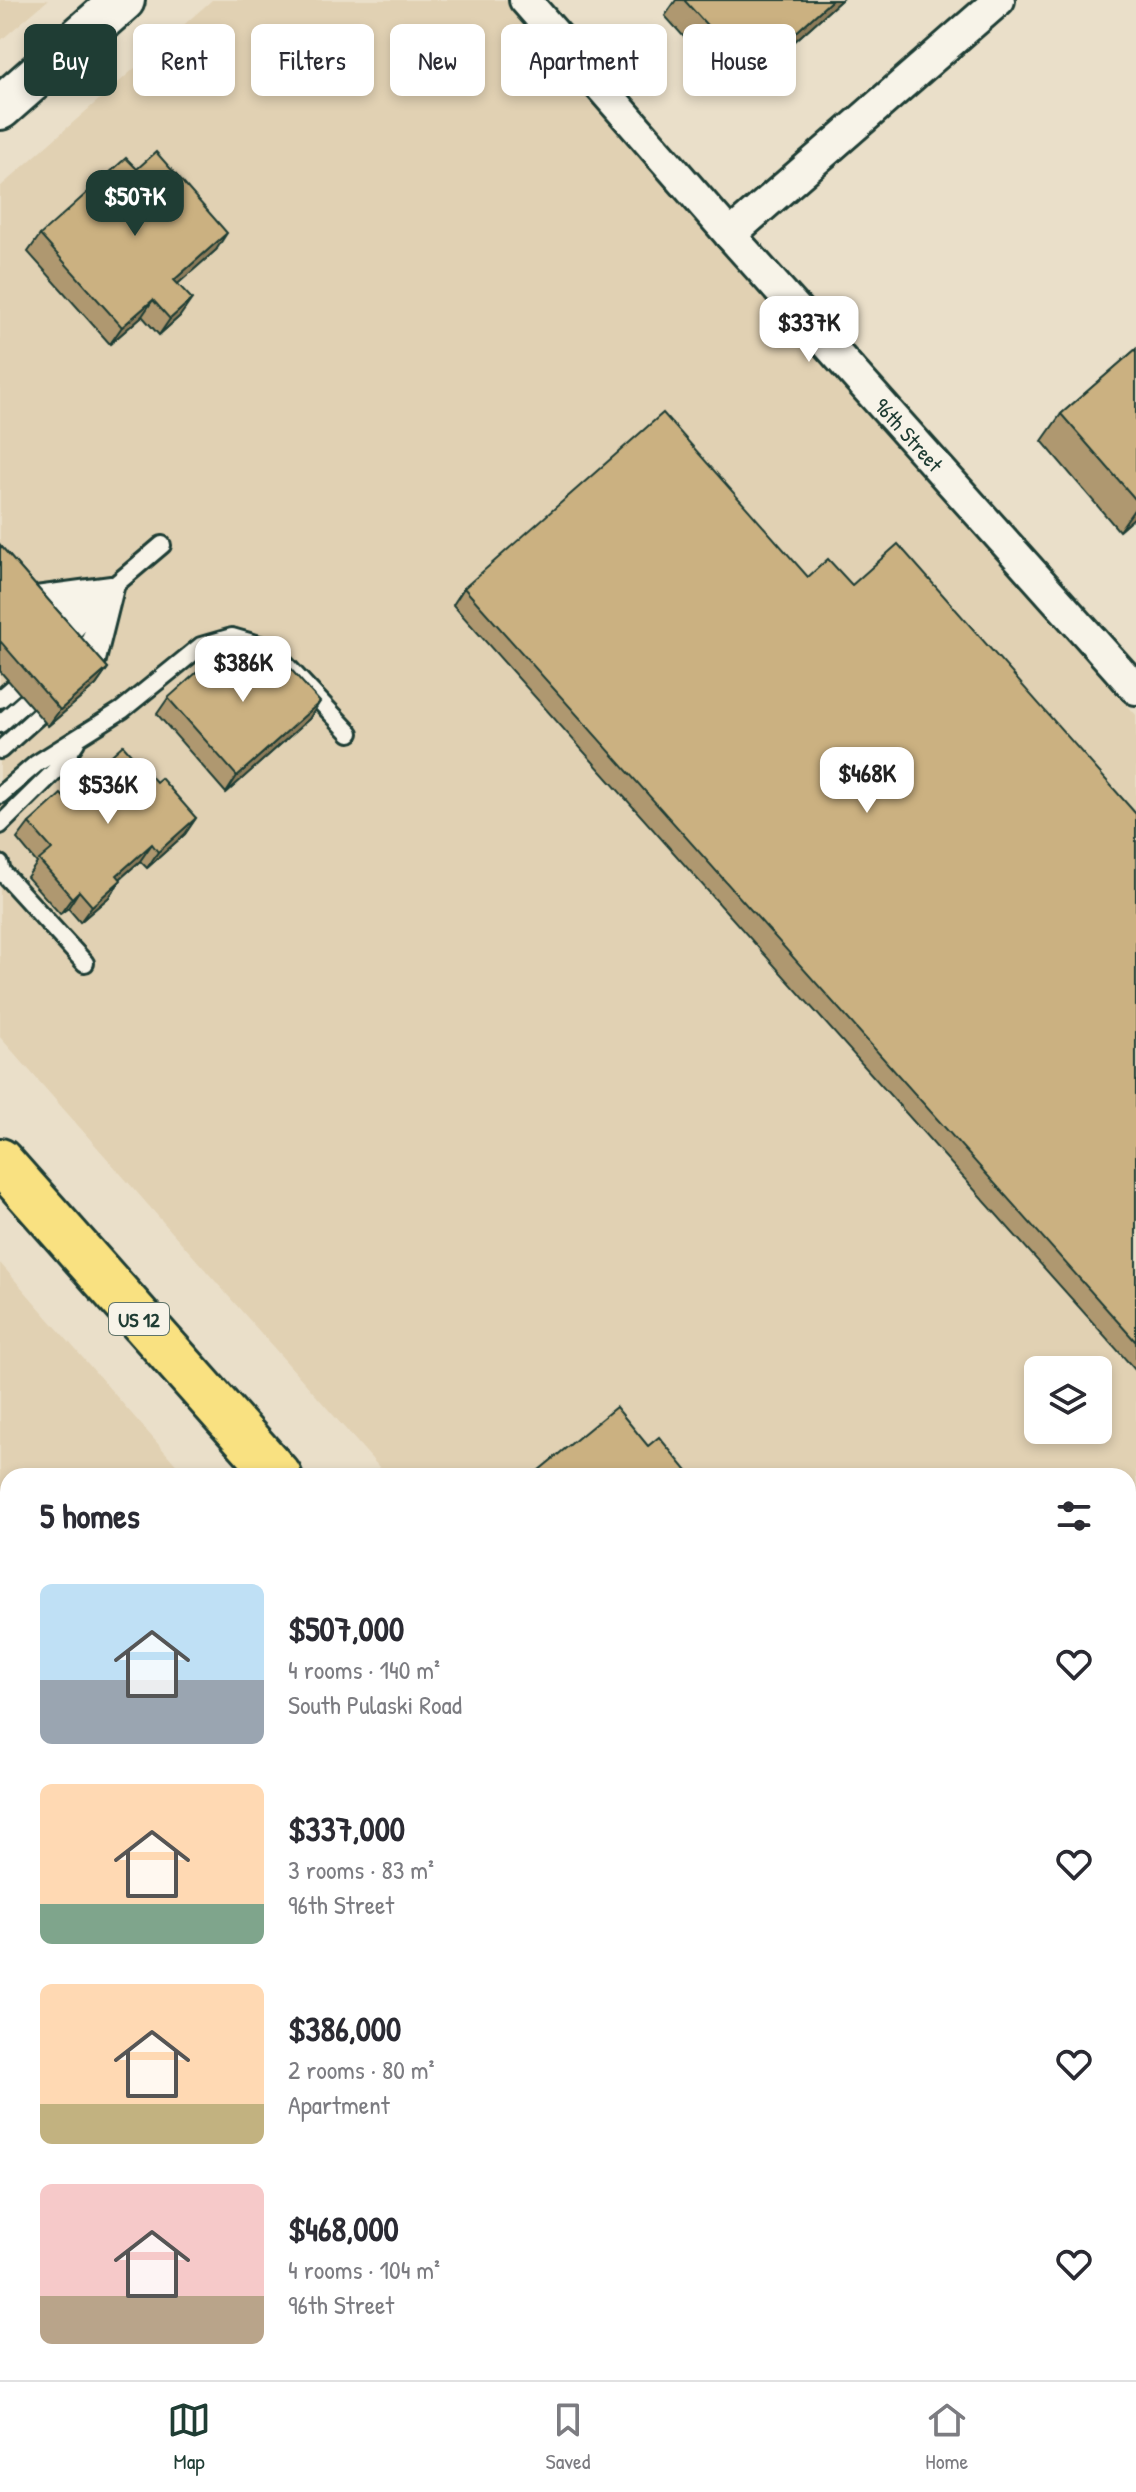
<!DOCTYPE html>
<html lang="en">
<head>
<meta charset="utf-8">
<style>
	:root { --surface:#fff; --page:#f2f2f3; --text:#2b2b33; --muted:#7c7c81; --line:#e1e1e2; --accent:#1f3d34 }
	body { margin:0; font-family:"Patrick Hand",sans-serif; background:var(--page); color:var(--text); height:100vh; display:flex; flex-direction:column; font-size:30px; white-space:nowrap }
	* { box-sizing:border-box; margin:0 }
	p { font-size:26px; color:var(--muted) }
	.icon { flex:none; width:44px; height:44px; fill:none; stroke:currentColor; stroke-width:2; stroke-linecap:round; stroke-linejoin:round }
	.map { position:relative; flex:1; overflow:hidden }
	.drawer { position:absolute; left:0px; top:1468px; width:1136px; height:912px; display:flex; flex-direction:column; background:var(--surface); border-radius:24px 24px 0 0; box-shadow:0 4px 12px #0003 }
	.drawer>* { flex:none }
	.banner { position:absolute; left:24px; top:24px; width:1088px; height:72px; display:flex; gap:16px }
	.tools { position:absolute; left:1024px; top:1356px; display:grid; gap:16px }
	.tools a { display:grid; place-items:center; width:88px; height:88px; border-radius:12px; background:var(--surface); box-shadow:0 4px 12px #0003; font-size:40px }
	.price { position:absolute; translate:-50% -68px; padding:0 18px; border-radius:16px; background:#fff; color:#222; font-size:26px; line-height:52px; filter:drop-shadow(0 2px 4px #0008) }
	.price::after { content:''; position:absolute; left:50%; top:48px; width:24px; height:18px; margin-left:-12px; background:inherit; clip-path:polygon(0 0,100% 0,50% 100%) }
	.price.selected { background:var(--accent); color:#fff }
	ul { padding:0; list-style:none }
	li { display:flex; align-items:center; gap:24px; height:200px; padding:0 40px }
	li span { display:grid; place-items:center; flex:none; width:224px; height:160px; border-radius:12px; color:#555 }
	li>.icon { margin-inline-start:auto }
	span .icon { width:96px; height:96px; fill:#fffc; stroke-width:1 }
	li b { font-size:34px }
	h2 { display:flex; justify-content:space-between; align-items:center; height:96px; padding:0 40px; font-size:34px }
	.chip { padding:0 28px; border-radius:12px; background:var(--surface); box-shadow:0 4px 12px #0003; font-size:28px; line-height:72px }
	.chip.selected { background:var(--accent); color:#fff }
	.tabs { display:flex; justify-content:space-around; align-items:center; height:112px; border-top:2px solid var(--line); background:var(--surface); font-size:22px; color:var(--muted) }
	.tabs a { display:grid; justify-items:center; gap:4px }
	.tabs .selected { color:var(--accent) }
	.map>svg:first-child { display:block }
	.built { fill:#e1d1b3; fill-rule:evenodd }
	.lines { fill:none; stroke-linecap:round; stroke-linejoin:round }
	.lane-casing { stroke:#1f3d34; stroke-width:22 }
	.street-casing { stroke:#1f3d34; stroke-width:36 }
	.secondary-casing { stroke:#1f3d34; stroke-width:48 }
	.primary-casing { stroke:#1f3d34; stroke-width:50 }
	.lane { stroke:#f7f3e8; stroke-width:16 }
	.street { stroke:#f7f3e8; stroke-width:30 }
	.secondary { stroke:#f7f3e8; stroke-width:42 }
	.primary { stroke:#f9e181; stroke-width:44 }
	.wall { fill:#af986f; stroke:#1f3d34; stroke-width:2 }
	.shaded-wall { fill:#8e7c5a; stroke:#1f3d34; stroke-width:2 }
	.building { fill:#cbb181; stroke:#1f3d34; stroke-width:2 }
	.labels { text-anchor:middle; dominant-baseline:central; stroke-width:8; stroke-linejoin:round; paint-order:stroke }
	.shield { fill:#f7f3e8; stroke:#60746a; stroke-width:2 }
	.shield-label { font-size:20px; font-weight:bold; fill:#1f3d34 }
	.street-label { font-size:22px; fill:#1f3d34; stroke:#f7f3e8 }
</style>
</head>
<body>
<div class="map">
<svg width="1136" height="2380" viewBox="0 0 1136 2380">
	<rect width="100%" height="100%" fill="#eadfc9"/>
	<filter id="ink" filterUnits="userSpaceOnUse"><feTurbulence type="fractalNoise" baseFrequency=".0125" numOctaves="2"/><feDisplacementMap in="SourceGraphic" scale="16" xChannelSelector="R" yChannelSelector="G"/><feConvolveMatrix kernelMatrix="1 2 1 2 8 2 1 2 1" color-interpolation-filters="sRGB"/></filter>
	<g filter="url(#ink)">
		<path class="built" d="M0,0h48l-48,41z
			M212,0h299l625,715v1400l-8,7v-646h-741l-387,-439v-850zM1038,1370h60v60h-60z
			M0,1263l186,213h-178v896h866l-9,8h-865z
			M1136,2222v97l-8,-10v-80z"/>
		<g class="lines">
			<defs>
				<path id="lane" d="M26,604l10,-9 75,-10
					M39,617l8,-8 39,-14
					M50,630l66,-46 46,-39
					M61,645l41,-45
					M75,659l9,-8 18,-37
					M87,672l9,-8 20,-80
					M0,699l14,-12
					M0,724l26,-23
					M0,750l38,-34
					M0,795l36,-31 86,-54 79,-64 31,-9 38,11 80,85
					M0,825l59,-58 17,-25
					M0,864l2,8 83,91
					M1128,1857l8,9
					M1128,1906l8,8
					M1128,1935l8,9
					M1128,1963l8,9"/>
				<g id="street">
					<path id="s1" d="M525,0l205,235 406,454"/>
					<path d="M730,235l269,-235"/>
					<path d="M1128,2190l8,-7"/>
					<path d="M914,2380l9,-8"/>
				</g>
				<path id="secondary" d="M0,108l123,-108"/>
				<path id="primary" d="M0,1161l279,315
					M1072,2372l7,8"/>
			</defs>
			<use href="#lane" class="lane-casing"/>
			<use href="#street" class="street-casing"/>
			<use href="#secondary" class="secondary-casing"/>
			<use href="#primary" class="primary-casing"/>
			<use href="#lane" class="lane"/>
			<use href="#street" class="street"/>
			<use href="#secondary" class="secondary"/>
			<use href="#primary" class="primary"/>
		</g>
		<path class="wall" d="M676,0h165l-84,75 -14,-16 -22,19 -56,-62z
			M40,235l176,15 -39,34 3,32 -21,19 -17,-19 -32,28 -82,-92z
			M1136,349v167l-17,15 -77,-90 19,-27z
			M0,545l108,123 -12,17 -48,41 -48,-55z
			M808,577l328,237v557l-683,-766 11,-17z
			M168,698l141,21 -83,74 -69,-79z
			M94,771l62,11 40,36 -11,16 -38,34 -7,-7 -20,18 -11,18 -29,25 -12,-14 -8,6 -33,-37 10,-14 -20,-24 12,-16 38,-22 16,-13z
			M62,2372h759l-9,8h-743z"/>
		<path class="shaded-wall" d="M832,0h9l-84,75 15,-21z
			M758,38l-15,21 -22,19 15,-21z
			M227,233l-11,17 -53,47 11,-17z
			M192,299l-12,17 -21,19 11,-16z
			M153,300l-11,16 -32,28 12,-17z
			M1136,507v9l-17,15z
			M108,668l-12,17 -48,41 12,-16z
			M320,702l-11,17 -83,74 11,-17z
			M196,818l-11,16 -38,34 11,-16z
			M152,844l-12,17 -35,31 12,-17z
			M121,880l-12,17 -29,25 12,-16z
			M79,891l-11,17 -8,6 12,-16z
			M814,2372h7l-9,8h-7z"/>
		<path class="building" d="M684,0h148l-60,54 -14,-16 -22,19z
			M156,152l71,81 -53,47 18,19 -22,20 -17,-19 -31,27 -82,-92 86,-77 11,11z
			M1136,349v151l-75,-86z
			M663,413l145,164 20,-18 24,26 46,-41 238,270v528l-672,-754z
			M0,545l108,123 -48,42 -60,-69z
			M234,639l22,24 16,-15 48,54 -83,74 -69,-78z
			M123,745l33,37 5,-4 35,40 -38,34 -6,-8 -35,31 4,5 -29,26 -13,-15 -7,7 -33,-38 13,-11 -23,-26 32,-29 6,7 31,-26 -4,-4z
			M616,1407l32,39 11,-9 32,39h-149l-4,-5z
			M88,2372h726l-9,8h-710z"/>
	</g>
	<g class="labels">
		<rect class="shield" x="109" y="1303" width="60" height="32" rx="6"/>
		<g class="shield-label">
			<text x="139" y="1319">US 12</text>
		</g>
		<g class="street-label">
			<text stroke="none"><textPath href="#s1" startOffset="580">96th Street</textPath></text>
		</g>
	</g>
</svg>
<div class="tools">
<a><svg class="icon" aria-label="layers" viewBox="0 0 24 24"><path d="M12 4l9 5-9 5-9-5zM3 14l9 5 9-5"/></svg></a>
</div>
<b class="price selected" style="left:135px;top:238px">$507K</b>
<b class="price" style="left:809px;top:364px">$337K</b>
<b class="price" style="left:243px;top:704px">$386K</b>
<b class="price" style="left:867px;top:815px">$468K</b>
<b class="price" style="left:108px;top:826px">$536K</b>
<div class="banner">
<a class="chip selected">Buy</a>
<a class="chip">Rent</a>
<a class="chip">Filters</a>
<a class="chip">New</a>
<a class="chip">Apartment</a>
<a class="chip">House</a>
</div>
<section class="drawer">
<h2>5 homes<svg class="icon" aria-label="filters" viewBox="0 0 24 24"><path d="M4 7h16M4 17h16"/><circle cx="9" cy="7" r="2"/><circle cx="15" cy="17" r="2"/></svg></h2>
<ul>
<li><span style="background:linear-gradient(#bfe0f5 60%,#9aa5b1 0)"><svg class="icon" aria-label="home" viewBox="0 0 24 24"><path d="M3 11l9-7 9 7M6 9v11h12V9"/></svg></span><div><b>$507,000</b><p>4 rooms · 140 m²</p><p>South Pulaski Road</p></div><svg class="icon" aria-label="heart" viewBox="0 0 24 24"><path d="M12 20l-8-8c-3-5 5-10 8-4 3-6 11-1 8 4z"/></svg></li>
<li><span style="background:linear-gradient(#ffd9b3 75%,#7fa58c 0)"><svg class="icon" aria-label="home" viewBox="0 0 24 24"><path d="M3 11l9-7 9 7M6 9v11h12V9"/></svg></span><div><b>$337,000</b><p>3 rooms · 83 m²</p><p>96th Street</p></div><svg class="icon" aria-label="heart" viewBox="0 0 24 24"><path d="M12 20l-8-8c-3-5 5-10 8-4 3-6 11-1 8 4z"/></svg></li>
<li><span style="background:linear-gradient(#ffd9b3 75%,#c2b280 0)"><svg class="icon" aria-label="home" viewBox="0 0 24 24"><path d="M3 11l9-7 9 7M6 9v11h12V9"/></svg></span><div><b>$386,000</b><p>2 rooms · 80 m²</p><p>Apartment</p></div><svg class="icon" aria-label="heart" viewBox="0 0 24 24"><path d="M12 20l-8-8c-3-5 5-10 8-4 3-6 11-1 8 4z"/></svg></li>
<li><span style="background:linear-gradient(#f6c9c9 70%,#b9a48a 0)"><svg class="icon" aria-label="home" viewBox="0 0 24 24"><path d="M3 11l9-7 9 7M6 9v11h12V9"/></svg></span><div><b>$468,000</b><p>4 rooms · 104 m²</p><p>96th Street</p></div><svg class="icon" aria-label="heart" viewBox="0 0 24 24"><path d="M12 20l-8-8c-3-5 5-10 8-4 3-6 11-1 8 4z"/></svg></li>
</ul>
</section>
</div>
<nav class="tabs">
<a class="selected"><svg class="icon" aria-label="map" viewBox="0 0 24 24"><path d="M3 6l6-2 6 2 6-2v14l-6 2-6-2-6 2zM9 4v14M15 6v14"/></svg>Map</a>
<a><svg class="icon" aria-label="saved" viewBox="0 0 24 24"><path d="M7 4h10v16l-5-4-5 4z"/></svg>Saved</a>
<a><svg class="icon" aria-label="home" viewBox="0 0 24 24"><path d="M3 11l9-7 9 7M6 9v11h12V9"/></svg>Home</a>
</nav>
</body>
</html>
